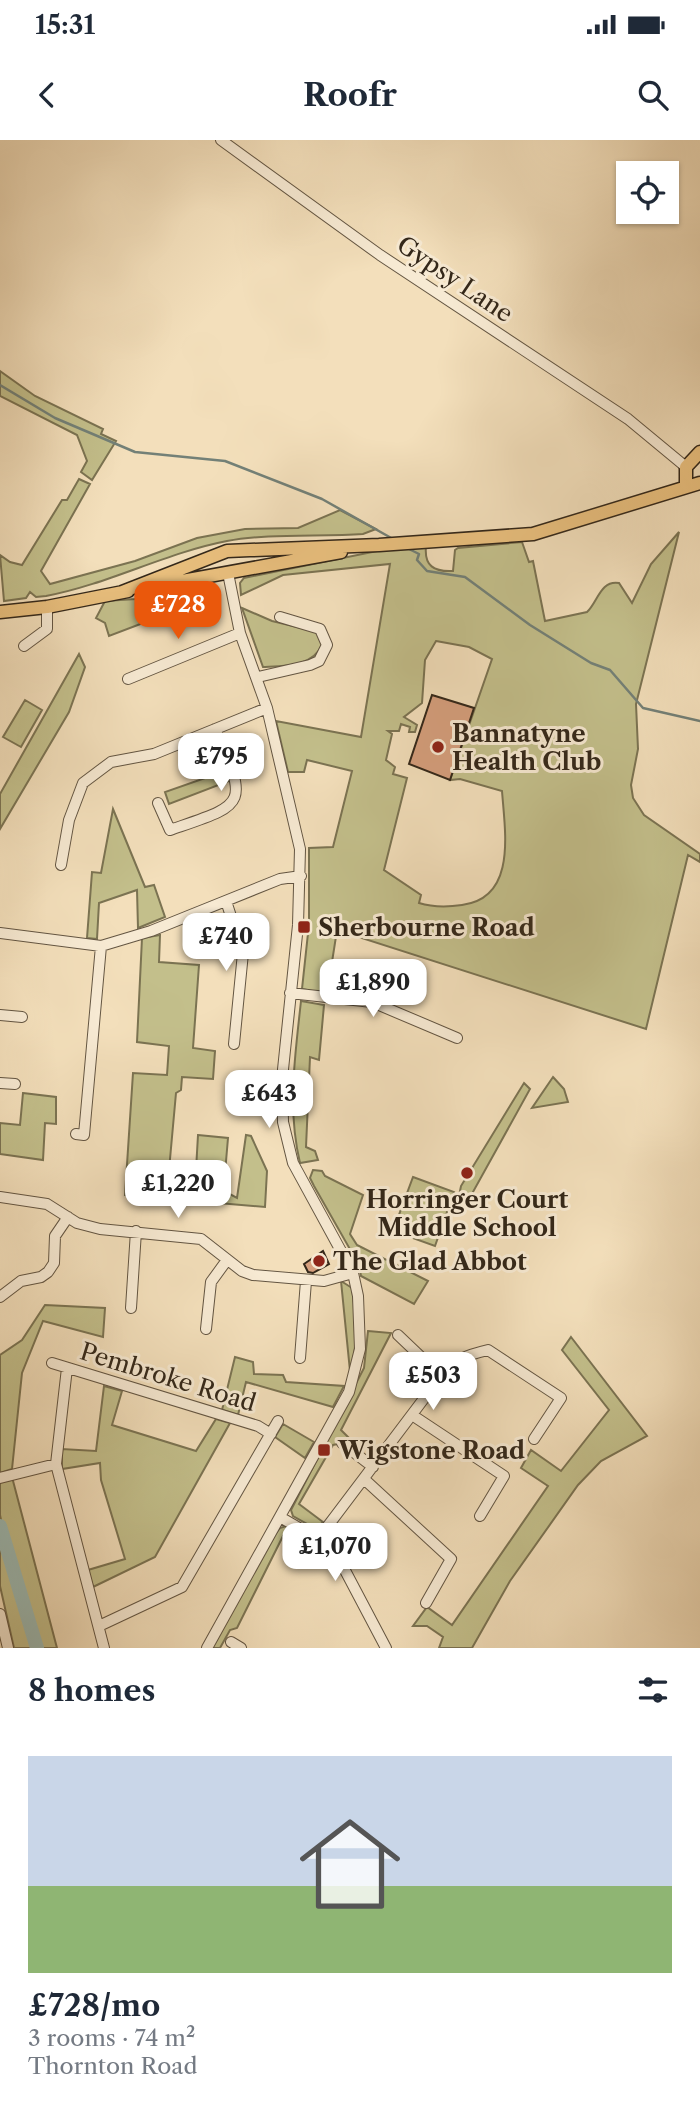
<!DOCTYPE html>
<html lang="en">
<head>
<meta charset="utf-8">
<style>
	:root { --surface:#fff; --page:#f2f2f3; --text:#1f2937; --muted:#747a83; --accent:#ea580c }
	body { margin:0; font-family:"Libre Caslon Text",serif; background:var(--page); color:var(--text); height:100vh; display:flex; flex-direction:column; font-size:26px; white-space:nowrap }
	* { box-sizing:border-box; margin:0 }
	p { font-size:23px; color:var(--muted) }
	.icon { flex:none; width:38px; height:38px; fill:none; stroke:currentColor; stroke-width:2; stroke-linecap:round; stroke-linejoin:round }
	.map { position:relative; height:1508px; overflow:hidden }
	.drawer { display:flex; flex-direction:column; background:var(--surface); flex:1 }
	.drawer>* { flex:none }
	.tools { position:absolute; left:616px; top:21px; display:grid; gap:14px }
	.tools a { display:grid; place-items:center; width:63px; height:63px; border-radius:0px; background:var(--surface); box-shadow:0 2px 5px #0004; font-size:35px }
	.price { position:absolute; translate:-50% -60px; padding:0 16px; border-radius:14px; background:#fff; color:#222; font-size:23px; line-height:46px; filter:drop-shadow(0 2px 4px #0008) }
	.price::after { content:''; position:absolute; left:50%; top:42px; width:21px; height:16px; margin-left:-10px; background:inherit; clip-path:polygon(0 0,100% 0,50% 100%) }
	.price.active { background:var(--accent); color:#fff }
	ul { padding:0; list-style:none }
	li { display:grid; align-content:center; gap:14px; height:371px; padding:0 28px }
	li span { display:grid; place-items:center; height:217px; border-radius:0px; color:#555 }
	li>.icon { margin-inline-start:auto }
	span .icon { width:126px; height:126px; fill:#fffc; stroke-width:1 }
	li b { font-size:30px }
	h2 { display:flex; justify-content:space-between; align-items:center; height:84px; padding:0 28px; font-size:30px }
	.status { display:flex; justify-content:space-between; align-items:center; height:49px; padding:0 35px; background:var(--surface); direction:ltr }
	.status svg { height:19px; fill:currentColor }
	header { display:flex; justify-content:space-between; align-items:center; height:91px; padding:0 28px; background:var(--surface); font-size:32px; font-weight:800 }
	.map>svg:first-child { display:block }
	.green { fill:#c3bf8b; stroke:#7b7352; stroke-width:2; fill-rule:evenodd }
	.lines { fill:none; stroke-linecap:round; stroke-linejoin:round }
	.stream { stroke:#738077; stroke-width:2.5 }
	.river { stroke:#9dbcb6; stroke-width:14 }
	.building { fill:#d69f7d; stroke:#332719; stroke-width:2 }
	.minor-casing { stroke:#635542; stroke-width:12 }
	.major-casing { stroke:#332719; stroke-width:15 }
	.minor { stroke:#f7ead3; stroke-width:10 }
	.major { stroke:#eac07e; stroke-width:12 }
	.poi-dot { fill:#8f2418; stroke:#f7ead3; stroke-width:2.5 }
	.labels { text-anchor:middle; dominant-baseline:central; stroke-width:6; stroke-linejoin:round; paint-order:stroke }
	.street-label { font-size:24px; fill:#332719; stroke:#f7ead3 }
	.poi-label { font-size:24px; font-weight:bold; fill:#332719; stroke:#f7ead3; text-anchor:start }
</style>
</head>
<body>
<div class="status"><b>15:31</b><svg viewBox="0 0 49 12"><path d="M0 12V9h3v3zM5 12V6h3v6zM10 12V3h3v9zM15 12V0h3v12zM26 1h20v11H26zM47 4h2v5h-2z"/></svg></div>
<header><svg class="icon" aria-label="back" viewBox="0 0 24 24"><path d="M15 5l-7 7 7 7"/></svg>Roofr<svg class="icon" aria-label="search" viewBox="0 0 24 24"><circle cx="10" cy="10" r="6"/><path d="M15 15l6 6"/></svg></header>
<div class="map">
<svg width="700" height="1508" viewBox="0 0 700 1508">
	<rect width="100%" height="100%" fill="#f3dfbb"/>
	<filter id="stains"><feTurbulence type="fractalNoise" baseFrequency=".00286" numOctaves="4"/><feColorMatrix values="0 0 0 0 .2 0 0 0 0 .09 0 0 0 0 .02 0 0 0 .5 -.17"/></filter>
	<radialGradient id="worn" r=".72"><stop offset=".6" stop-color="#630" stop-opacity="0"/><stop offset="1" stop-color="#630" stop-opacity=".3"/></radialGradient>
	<path class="green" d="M0,231l35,25 68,33 -2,5 15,7 -24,39 -11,-8 6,-11 -10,-26 -77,-39z
		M79,339l11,5 -49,87 9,13 85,-23 62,-23 48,-9 53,-1 42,-18 36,19 -13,5c-43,3 -95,-1 -136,7 -62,12 -118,43 -181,55l-10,1 -6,-5 -4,6 -22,3 -4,-46 10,7 12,3 40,-65h5z
		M679,392l-43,172 2,45 -7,36 2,13 11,17 56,39v8l-12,-7 -42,174 -309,-99 -10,64 -25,-5 7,-65v-76l24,-1 19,-76 -45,-11 -3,12h-16l-12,-51 85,16 29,-173 -107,11 -42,20 -1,-12 4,-5 148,-30 34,-2c-2,20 8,26 27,25l2,-21 3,-2 64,-6 7,20 4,-1 12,60 42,-9c11,-10 13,-32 32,-29l13,20 19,-39zM436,501l33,6 23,12 -42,121 10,-1 42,12c3,41 15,107 -40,114 -14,2 -30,2 -43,-2l2,-8 -37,-25 23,-92 -14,-4 2,-7 -9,-7 6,-26 -4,-3h11l2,-7 9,3 -1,5h6l2,-7 -13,-8 18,-14 3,-43z
		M202,447l3,3 -42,20 1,5 -55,21 -4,-13 -9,-5 9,-17 31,-2z
		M242,468l30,13 46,11 4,13c-9,22 -38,21 -59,22z
		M79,514l6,13 -16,45 -69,117v-35z
		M25,560l17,10 -21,37 -18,-10z
		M225,631l4,10 -60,23 -4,-12z
		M113,669l32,78 9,-2 11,32 -27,11 -1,-38 -38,13 -2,36 -10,-1 5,-66 9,1z
		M160,795l-1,27 40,3 -6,83 22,3 -2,28 -31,-2 -1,13 -5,3 -8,88 24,2v4l34,5 11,6 9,-63 5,1 16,35 -2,36 -140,-12 8,-122 34,2 2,-29 -32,-4 5,-104z
		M301,861l23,4 -5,55 -9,-3 -4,90 9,4 3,9 -18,3c-13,-55 -5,-106 1,-162z
		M553,937l11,12 4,13 -36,6z
		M524,943l6,6 -67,121 -4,-14 2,-10z
		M23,953l33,4v27l-11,-1 -2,37 -43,-6v-31l20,2z
		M198,995l30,3 -3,35 -29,-3z
		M313,1030l9,1 3,5 38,19 -13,39 7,11 71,36 -14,23 -53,-28 -2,-11 -45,-79 -4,-8z
		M413,1037l41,15 -19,54 -42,-15z
		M341,1141l11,7c4,28 7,56 -2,83z
		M45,1165l60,3 -2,29 -60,-16 -21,52 -10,96 -12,4v-118l22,-15z
		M368,1191l23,2 -50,97 9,9 -4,7 -4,-3 -9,2 -34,59 24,18 -7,7 -23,-13 -2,-6 73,-142z
		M571,1197l76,99 -46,25 -23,24 -68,96 -38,67h-33l4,-11 -16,-11h-14l14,-19 25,18 96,-139 -27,-18 10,-18 30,21 48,-61 -47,-60z
		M235,1217l18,5 1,12 29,1 3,7 58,4 -11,21 -87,-25 -8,33 -16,-5z
		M104,1246l18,5 -10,34 84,26 20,-32 14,4 -75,134 -62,30 -5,-17 37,-11 -24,-79 -1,-17 -38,6v-20l34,2z
		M283,1284l31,18 -9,16 -30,-21z
		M12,1337l45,171h-43l-14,-62v-61l4,9 -4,-19v-35z
		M289,1385l42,24 -8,11 -40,-24 -46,92 -7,2 -10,18h-12l65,-112 7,-8z"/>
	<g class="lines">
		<path class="stream" d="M0,245l55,33 80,34 90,9 97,38 71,40
			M407,408l12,6 -2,6 10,11 38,6 65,48 61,38 19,7 33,38 57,13"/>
		<path class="river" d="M0,1386l37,122"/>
	</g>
	<path class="building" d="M432,555l42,13 -24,72 -41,-16z
		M323,1111l6,13 -16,9 -5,-1 -4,-8z"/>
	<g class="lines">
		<defs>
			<path id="minor" d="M221,0l159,115 248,164 58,48
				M24,506l23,-17v-22
				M258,537l52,-12 9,-4 8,-16 -7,-16 -40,-12
				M128,539l112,-46
				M158,663l12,27c75,-26 80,-23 45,-101
				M61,725l8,-45 14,-37 28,-21 43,-8 113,-46
				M226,761l17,52 -9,91
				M0,793l101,13 50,-15 129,-52 21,-3
				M290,853l82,9 85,36
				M0,875l22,2
				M0,943l15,1
				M76,994l8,1 17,-189
				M0,1057l47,7 30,19 23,6 101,10 41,32 11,4 71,6 29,-8
				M0,1157l21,-16 20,-4 7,-5 6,-9 1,-27 13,-19
				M131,1168l5,-77
				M206,1189l5,-47 16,-22
				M398,1195l43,41
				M300,1218l6,-77
				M52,1223l206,63 13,8
				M67,1228l-11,96 48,184
				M412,1275l92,61 -24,40
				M342,1303l31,24
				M0,1338l56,-14
				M364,1339l87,80 -25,44
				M280,1377l38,22 20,18 48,91
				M318,1399l123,-163c14,-17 26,-21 47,-26l73,48 -27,41
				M0,1474l8,34
				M99,1486l83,-39 96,-166
				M231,1502l10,6
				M207,1508l142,-256 11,-43 -2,-53 -5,-23 -60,-110 -10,-41 -1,-43 16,-154 2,-76 -33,-141 -27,-75 -12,-60"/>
			<path id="major" d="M686,345v-18l14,-15
				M149,447l192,-35
				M122,452l105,-41 152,-6 154,-11 167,-51
				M0,472l47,-5 81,-16"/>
		</defs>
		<use href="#minor" class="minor-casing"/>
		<use href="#major" class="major-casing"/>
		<use href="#minor" class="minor"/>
		<use href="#major" class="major"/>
	</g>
	<g class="poi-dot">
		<circle cx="438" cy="607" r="7"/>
		<rect x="297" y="780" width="14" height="14" rx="3.5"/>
		<circle cx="467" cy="1033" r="7"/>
		<circle cx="319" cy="1121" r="7"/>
		<rect x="317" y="1303" width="14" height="14" rx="3.5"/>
	</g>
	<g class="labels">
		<g class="street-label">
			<text transform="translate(455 139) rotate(34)">Gypsy Lane</text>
			<text transform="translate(168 1237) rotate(17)">Pembroke Road</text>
		</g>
		<g class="poi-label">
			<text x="452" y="593">Bannatyne<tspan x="452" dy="28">Health Club</tspan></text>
			<text x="318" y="787">Sherbourne Road</text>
			<text x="467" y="1059" text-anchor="middle">Horringer Court<tspan x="467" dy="28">Middle School</tspan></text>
			<text x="333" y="1121">The Glad Abbot</text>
			<text x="338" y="1310">Wigstone Road</text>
		</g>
	</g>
	<rect width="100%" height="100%" filter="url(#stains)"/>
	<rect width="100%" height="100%" fill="url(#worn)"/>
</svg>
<div class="tools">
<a><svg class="icon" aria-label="locate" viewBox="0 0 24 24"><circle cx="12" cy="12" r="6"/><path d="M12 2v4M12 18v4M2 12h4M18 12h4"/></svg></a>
</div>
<b class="price active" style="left:178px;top:501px">£728</b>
<b class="price" style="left:221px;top:653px">£795</b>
<b class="price" style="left:226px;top:833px">£740</b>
<b class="price" style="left:373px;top:879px">£1,890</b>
<b class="price" style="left:269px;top:990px">£643</b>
<b class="price" style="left:178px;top:1080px">£1,220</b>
<b class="price" style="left:433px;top:1272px">£503</b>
<b class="price" style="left:335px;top:1443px">£1,070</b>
</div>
<section class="drawer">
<h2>8 homes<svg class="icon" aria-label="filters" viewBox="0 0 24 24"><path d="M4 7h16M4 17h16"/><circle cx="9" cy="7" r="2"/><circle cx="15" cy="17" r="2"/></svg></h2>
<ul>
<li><span style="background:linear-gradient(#c9d6e8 60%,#8fb573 0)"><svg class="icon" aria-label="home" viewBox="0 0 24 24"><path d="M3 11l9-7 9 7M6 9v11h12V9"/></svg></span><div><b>£728/mo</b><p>3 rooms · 74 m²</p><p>Thornton Road</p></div></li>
</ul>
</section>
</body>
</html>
